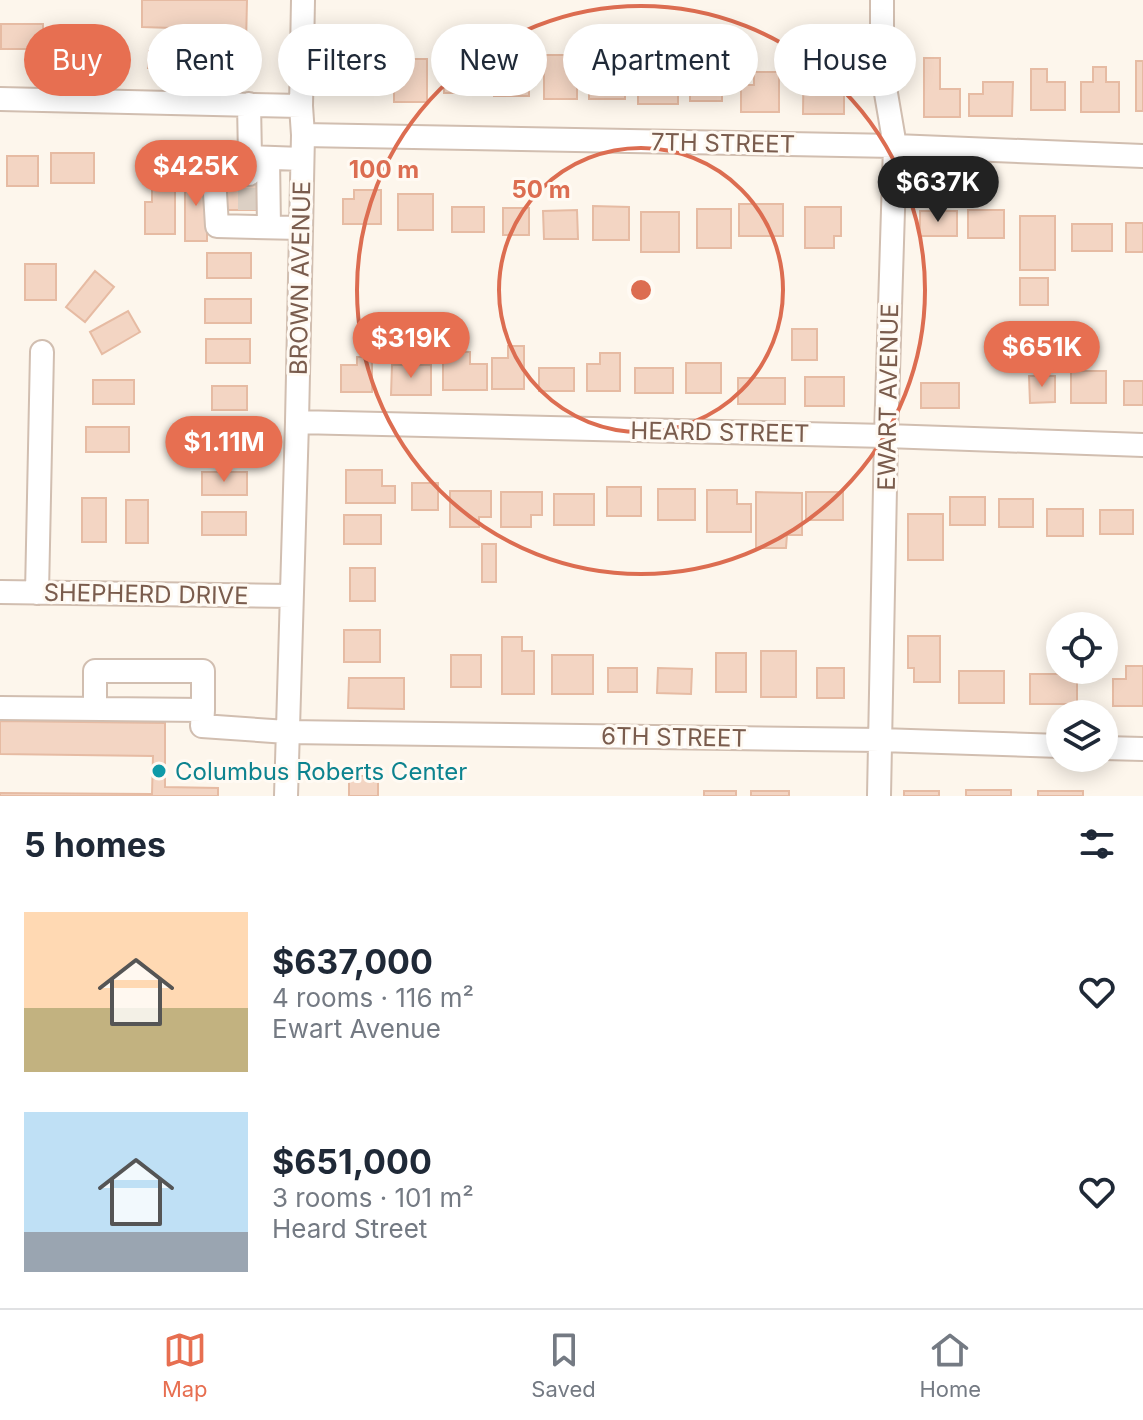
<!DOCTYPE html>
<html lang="en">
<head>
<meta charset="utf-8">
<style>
	:root { --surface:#fff; --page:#f6f6f7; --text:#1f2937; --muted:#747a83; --line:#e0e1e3; --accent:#e76f51 }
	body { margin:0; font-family:Inter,sans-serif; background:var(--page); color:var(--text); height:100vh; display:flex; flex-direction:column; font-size:30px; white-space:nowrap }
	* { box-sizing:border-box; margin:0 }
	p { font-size:26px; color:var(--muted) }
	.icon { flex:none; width:44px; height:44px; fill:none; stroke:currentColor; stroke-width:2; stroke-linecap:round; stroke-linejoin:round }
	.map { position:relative; height:796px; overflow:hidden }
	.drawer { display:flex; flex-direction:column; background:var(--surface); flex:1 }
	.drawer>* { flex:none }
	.banner { position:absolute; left:24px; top:24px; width:1096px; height:72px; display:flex; gap:16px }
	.tools { position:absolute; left:1046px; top:612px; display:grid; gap:16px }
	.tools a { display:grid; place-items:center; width:72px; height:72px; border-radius:50%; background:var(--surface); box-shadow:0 4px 20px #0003; font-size:40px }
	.price { position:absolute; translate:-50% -68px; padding:0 18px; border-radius:28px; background:var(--accent); color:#fff; font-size:26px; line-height:52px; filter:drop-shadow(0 2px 4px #0008) }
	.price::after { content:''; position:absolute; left:50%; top:48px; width:24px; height:18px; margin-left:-12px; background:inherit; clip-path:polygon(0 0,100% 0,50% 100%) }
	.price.on { background:#222; color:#fff }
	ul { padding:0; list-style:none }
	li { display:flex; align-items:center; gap:24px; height:200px; padding:0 24px }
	li span { display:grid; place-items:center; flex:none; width:224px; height:160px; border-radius:0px; color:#555 }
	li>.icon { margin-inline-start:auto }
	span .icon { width:96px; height:96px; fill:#fffc; stroke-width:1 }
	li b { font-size:34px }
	h2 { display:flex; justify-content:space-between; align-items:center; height:96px; padding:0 24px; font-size:34px }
	.chip { padding:0 28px; border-radius:36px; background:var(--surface); box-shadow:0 4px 20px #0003; font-size:28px; line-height:72px }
	.chip.on { background:var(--accent); color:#fff }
	.dock { display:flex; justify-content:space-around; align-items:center; height:112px; border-top:2px solid var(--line); background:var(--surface); font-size:22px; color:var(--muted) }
	.dock a { display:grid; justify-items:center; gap:4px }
	.dock .on { color:var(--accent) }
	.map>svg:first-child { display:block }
	.building { fill:#f3d5c3; stroke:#e6bba3; stroke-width:2 }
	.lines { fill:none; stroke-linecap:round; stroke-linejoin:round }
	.minor-tunnel { stroke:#dcd0c4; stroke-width:22; stroke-dasharray:22 11; stroke-linecap:butt }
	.minor-casing { stroke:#d1beb0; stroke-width:26 }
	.minor { stroke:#fff; stroke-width:22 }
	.ring { fill:none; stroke:#dc6d51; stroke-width:4 }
	.culture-dot { fill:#0f9aa8; stroke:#fffaf3; stroke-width:3 }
	.labels { text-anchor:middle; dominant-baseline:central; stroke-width:6; stroke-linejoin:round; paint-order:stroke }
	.street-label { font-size:24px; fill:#7a5c4d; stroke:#fffaf3 }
	.culture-label { font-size:24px; fill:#0d838f; stroke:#fffaf3; text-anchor:start }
	.centre { fill:#dc6d51; stroke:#fffaf3; stroke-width:4 }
	.ring-label { font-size:24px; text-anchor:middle; font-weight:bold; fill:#dc6d51; stroke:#fffaf3; stroke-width:6; stroke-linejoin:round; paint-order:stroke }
</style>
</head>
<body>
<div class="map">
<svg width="1143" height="796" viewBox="0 0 1143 796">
	<rect width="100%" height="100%" fill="#fdf6ec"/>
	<path class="building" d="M142,0h105l-2,89 -55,-1v-24h12l1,-35 -61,-2z
		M1,24h42v25h-42z
		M348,26h34v51h-34z
		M54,27h35l-1,25 -35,-1z
		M804,35l23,1 -1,45 18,1v32h-41z
		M589,47h36v52h-36z
		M149,51h20l-1,17h-20z
		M544,55h33v44h-33z
		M924,58h16v31h20v28h-36z
		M394,59h33v43h-33z
		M444,61h37v32h-37z
		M1136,61h7v50h-7z
		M494,62h35v34h-35z
		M1093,67h13v15h13v30h-38v-30h12z
		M638,68h40v36h-40z
		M690,69h32v32h-32z
		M1031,69h16v13h18v28h-34z
		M754,72h25v40h-38v-27h13z
		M983,82h30l-1,34h-43v-22h14z
		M51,153h43v30h-43z
		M7,156h31v30h-31z
		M152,165h23v69h-30v-32h7z
		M222,174h42v36h-42z
		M185,175h22v66h-22z
		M354,190h27v34h-38v-25h11z
		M398,194h35v36h-35z
		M739,204h44v32h-44z
		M593,206l36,1v33h-36z
		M452,207h32v25h-32z
		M805,207h36v29h-7v12h-29z
		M503,208h26v27h-26z
		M697,209h34v39h-34z
		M577,210l1,29h-34l-1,-28z
		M968,210h36v28h-36z
		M920,211h37v25h-37z
		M641,212h38v40h-38z
		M1020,216h35v54h-35z
		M1126,223h17v29h-17z
		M1072,224h40v27h-40z
		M207,253h44v25h-44z
		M25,264h31v36h-31z
		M95,271l19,16 -29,35 -19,-15z
		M1020,278h28v27h-28z
		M205,299h46v24h-46z
		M128,311l12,21 -38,22 -12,-22z
		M792,329h25v31h-25z
		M206,339h44v24h-44z
		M508,346h16v43h-32v-31h16z
		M443,352h27v12h17v26h-44z
		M600,353h20v38h-33v-27h13z
		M357,357h15v35h-31v-27h16z
		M686,363h35v30h-35z
		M392,365h39v30h-40z
		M539,368h35v23h-35z
		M635,368h38v25h-38z
		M1071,371h35v32h-35z
		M1029,376h26v26l-25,1z
		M805,377h39v29h-39z
		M738,378h47v26h-47z
		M93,380h41v24h-41z
		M1124,381h19v24h-19z
		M921,383h38v25h-38z
		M212,386h35v24h-35z
		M86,427h43v25h-43z
		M204,429h44v24h-44z
		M346,470h36v16h13v17h-49z
		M202,472h45v23h-45z
		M412,483h26v27h-26z
		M607,487h34v29h-34z
		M658,489h37v31h-37z
		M707,490h30v14h14v28h-44z
		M450,491h41v26h-12v10h-29z
		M501,492h41v23h-11v12h-30z
		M756,492l46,1v42h-15l-1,13h-30z
		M806,492h37v28h-37z
		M554,494h40v31h-40z
		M950,497h35v28h-35z
		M82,498h24v44h-24z
		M999,499h34v28h-34z
		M126,500h22v43h-22z
		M1047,509h36v27h-36z
		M1100,510h33v24h-33z
		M202,512h44v23h-44z
		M908,514h35v46h-35z
		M344,515h37v29h-37z
		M482,544h14v38h-14z
		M350,568h25v33h-25z
		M344,630h36v32h-36z
		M908,636h32v46h-26v-14h-6z
		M502,637h20v14h12v43h-32z
		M761,651h35v46h-35z
		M716,653h30v39h-30z
		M451,655h30v32h-30z
		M552,655h41v39h-41z
		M1126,666h17v40h-30v-27h13z
		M608,668h29v24h-29z
		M658,668l34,1 -1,25 -34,-1z
		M817,668h27v30h-27z
		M959,671h45v32h-45z
		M1030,674h47v30h-47z
		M349,678h55v31l-56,-1z
		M0,721l165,2v64l53,1v8h-218v-3l152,1 1,-38 -153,-2z
		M349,776h29v20h-29z
		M966,790h45v6h-45z
		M704,791h32v5h-32z
		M751,791h38v5h-38z
		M904,791h35v5h-35z
		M1038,791h45v5h-45z"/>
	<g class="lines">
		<path class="minor-tunnel" d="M249,210v-36"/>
		<defs>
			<path id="minor" d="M0,99l301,7
				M249,104l1,53 -37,3 4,66 84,2
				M303,135l592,11 248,10
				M268,158l1,69
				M249,174l1,-17 52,2
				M297,422l589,14 257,9
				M0,592l291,4
				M37,593l5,-241
				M0,708l203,2v-39h-108v37
				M203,710l-1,16 85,6 593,8 180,6
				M1104,748l39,1
				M286,796l11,-374 6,-287 -2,-29 2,-106
				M879,796l7,-360 9,-290 -13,-76v-70"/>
		</defs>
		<use href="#minor" class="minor-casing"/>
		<use href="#minor" class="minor"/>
	</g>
	<g class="ring">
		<circle cx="641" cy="290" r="142"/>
		<circle cx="641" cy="290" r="284"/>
	</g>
	<circle class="culture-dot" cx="159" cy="771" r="8"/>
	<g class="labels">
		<g class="street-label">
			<text transform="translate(723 143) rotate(1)">7TH STREET</text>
			<text transform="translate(300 278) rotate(-89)">BROWN AVENUE</text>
			<text transform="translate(888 397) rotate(-89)">EWART AVENUE</text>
			<text transform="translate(720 432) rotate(1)">HEARD STREET</text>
			<text transform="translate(146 594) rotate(1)">SHEPHERD DRIVE</text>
			<text transform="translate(674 737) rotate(1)">6TH STREET</text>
		</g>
		<g class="culture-label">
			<text x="175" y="771">Columbus Roberts Center</text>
		</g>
	</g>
	<circle cx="641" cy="290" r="12" class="centre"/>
	<g class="ring-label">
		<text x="384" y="178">100 m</text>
		<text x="541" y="198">50 m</text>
	</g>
</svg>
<div class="tools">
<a><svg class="icon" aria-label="locate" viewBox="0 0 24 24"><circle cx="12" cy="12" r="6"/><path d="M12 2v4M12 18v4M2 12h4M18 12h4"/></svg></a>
<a><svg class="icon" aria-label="layers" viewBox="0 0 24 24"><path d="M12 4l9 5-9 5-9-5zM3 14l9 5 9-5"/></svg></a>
</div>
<b class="price" style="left:196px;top:208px">$425K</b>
<b class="price on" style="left:938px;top:224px">$637K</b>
<b class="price" style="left:411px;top:380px">$319K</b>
<b class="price" style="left:1042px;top:389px">$651K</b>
<b class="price" style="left:224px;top:484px">$1.11M</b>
<div class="banner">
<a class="chip on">Buy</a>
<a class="chip">Rent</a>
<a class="chip">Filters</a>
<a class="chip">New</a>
<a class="chip">Apartment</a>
<a class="chip">House</a>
</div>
</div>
<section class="drawer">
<h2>5 homes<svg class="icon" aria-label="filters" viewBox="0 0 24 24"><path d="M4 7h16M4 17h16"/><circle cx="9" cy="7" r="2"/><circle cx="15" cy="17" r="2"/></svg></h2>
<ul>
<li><span style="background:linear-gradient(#ffd9b3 60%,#c2b280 0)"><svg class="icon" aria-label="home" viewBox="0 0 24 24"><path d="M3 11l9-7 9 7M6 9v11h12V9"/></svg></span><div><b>$637,000</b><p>4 rooms · 116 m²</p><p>Ewart Avenue</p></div><svg class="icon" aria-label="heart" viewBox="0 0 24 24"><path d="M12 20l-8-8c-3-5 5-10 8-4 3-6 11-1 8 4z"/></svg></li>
<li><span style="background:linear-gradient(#bfe0f5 75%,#9aa5b1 0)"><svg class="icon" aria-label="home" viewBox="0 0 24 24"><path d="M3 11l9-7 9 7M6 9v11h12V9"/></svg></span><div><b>$651,000</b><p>3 rooms · 101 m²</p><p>Heard Street</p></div><svg class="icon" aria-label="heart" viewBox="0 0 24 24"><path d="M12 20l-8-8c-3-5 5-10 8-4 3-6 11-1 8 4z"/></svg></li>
</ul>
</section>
<nav class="dock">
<a class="on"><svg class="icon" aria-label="map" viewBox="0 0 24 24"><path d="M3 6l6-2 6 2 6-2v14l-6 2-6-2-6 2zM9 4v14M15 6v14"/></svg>Map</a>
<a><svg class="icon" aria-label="saved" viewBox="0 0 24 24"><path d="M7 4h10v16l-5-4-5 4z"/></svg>Saved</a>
<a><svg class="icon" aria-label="home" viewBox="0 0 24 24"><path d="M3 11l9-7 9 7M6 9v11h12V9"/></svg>Home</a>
</nav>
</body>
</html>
